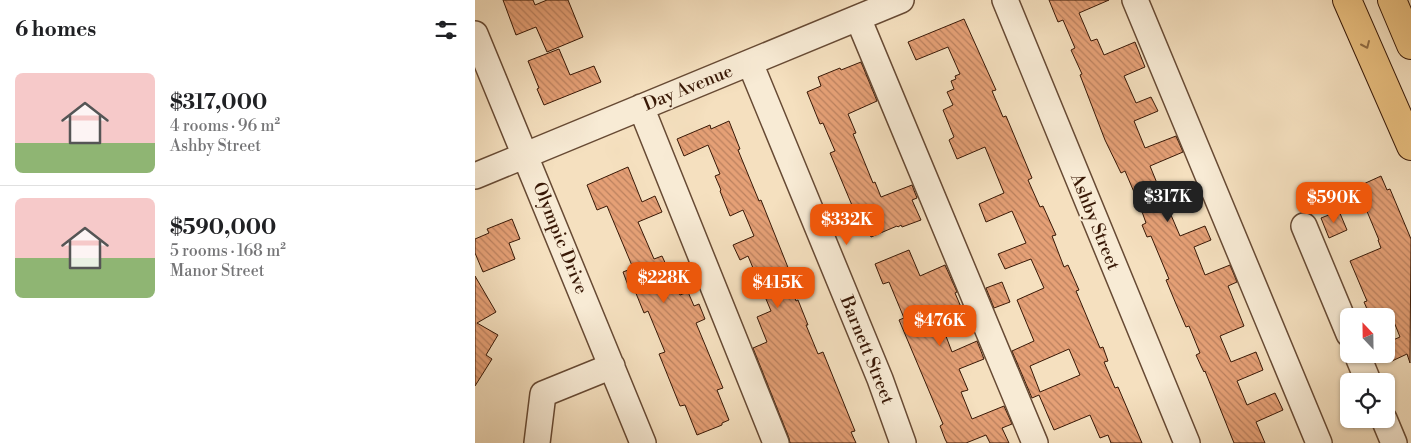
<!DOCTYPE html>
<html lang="en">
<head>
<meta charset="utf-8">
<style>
	:root { --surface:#fff; --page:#f2f2f2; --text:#202124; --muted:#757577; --line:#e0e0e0; --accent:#ea580c }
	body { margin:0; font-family:"Libre Bodoni",serif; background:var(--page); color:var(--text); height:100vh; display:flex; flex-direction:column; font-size:19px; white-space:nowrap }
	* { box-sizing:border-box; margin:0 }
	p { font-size:16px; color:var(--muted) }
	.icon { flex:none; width:28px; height:28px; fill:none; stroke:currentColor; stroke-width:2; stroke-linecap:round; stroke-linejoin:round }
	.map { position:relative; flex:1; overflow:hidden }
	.details { display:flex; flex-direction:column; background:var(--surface); width:475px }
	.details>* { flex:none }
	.needle { width:32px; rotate:338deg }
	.fabs { position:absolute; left:865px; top:308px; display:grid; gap:10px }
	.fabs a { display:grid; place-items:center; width:55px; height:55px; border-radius:8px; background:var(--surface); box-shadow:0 1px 4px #0004; font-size:25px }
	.price { position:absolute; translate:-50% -42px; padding:0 11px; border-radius:10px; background:var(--accent); color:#fff; font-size:16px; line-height:32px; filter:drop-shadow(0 1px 2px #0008) }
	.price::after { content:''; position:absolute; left:50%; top:30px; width:15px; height:11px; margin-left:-8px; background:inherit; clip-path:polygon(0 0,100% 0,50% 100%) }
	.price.selected { background:#222; color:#fff }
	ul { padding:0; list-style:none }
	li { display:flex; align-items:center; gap:15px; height:125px; padding:0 15px }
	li+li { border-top:1px solid var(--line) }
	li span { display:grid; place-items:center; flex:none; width:140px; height:100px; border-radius:8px; color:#555 }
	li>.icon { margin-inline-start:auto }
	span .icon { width:60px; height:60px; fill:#fffc; stroke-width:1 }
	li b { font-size:21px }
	h2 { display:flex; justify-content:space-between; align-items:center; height:60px; padding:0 15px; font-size:21px }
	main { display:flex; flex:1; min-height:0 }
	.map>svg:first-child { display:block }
	.building { fill:url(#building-back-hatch); stroke:#381806; fill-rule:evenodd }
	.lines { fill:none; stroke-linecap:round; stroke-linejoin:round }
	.minor-casing { stroke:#674a34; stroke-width:28 }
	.major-casing { stroke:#381806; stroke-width:30 }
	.minor { stroke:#f8ebd5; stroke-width:25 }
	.major { stroke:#eac080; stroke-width:28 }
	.oneway { stroke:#916c43 }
	.labels { text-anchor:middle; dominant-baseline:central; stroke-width:4; stroke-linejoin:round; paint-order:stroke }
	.street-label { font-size:18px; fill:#381806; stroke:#f8ebd5 }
</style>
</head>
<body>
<main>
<section class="details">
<h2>6 homes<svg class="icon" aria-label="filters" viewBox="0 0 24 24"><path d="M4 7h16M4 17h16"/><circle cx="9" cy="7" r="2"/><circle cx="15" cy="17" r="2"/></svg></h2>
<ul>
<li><span style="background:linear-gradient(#f6c9c9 70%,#8fb573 0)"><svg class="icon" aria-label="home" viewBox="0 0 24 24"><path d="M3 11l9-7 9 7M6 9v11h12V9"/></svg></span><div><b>$317,000</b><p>4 rooms · 96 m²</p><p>Ashby Street</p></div></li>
<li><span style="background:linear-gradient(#f6c9c9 60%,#8fb573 0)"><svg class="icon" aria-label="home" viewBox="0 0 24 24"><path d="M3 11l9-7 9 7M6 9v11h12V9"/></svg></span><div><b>$590,000</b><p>5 rooms · 168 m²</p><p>Manor Street</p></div></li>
</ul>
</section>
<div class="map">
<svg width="936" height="443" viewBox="0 0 936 443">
	<defs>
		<pattern id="building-back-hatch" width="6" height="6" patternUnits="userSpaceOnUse" patternTransform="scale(1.25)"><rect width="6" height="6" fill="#e5a076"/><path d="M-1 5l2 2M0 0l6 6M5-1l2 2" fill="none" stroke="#bb815f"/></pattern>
	</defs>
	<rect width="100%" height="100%" fill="#f5e0bf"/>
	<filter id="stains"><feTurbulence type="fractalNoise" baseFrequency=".004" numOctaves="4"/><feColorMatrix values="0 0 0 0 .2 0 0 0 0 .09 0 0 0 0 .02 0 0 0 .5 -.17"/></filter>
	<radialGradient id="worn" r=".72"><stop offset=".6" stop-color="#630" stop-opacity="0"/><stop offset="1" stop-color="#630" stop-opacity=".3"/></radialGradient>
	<path class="building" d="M28,0h30l2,5 12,-5h21l15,37 -36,15 -11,-25 -20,8z
		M574,0h60l-30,13 12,28 6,-2 7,16 31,-13 10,25 -21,9 12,27 15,-6 7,14 -24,10 11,27 31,-12 7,16 -33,14 11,27 23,-10 7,15 -23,10 12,28 25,-10 6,14 -17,7 11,28 25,-10 7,17 -9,4 16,40 -24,10 11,26 25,-10 7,18 -26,11 10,24 28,-12 8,17 -27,12 9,21h-31l-29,-72 -1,1 -3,-6 -5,-11 4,-2 -11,-27 -3,1 -10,-23 -10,-24 3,-1 -18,-43 -4,1 -5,-12 4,-2 -6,-17 -15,-35 -4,2 -16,-33 -25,-65 2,-1 -11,-24 4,-2 -12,-28 -5,2z
		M489,19l32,71 -4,1 11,26 3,-1 26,62 -4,2 12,27 3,-1 13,29 -4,1 12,31 4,-2 11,25 -3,1 24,57 3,-1 5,14 -4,1 11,26 3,-1 24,56h-31l-3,-8 -8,3 -10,-23 -36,15 -15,-35 -7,3 -20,-47 22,-10 -17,-41 27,-12 -13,-29 -26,10 -7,-15 28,-11 -14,-32 -26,11 -7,-18 25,-11 -19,-46 -28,12 -8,-19 5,-3 -11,-27 10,-5 -6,-13 7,-3 -3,-8 5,-2 -1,-3 5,-2 -12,-27 -32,13 -8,-18zM594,349l11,26 -40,17 -10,-26z
		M84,49l11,26 24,-9 7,16 -57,23 -7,-16 2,-1 -11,-27z
		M386,62l16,39 -29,13 8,19 -3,1 20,49 2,-1 6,15 31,-12 5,13 -5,2 9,20 -19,7 -1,-2 -3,2 -1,-1 -26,11 -12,-29 -5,2 -24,-57 5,-2 -12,-28 -3,1 -13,-32 14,-6 -3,-9 22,-9 1,2z
		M254,121l11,28 -2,1 21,51 2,-1 28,70 -5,2 12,29 2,-1 10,25h-2l12,29 5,-2 32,79 -4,1 5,11h-66l-1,-5 -36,-90 14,-6 -10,-25 14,-6 -23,-55 -8,4 -7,-15 21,-9 -11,-26 -13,6 -10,-25 1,-1 -6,-14 5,-2 -12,-29 -24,11 -7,-17 33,-14 1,4z
		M153,167l14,35 13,-6 7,16 -24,10 16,37 8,-3 18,39 8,-3 6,14 5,-2 6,15 -9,4 27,65 -6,2 12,30 -7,3v2l-25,10 -12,-30 -5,1 -21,-52 6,-2 -17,-41 -4,2 -11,-27 -4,2 -6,-16 10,-4 -21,-50 -5,-12 -10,4 -10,-25z
		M906,176l6,14 3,-1 21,50 -1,124 -3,-9 -15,7 -6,-13v-5l14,-6 -10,-25 -11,4h-9l-6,-14 3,-1 -17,-40 31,-13 -3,-8h1l-13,-31 2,-1 -9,-22z
		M864,211l8,19 -18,8 -8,-20z
		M37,219l8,20 -11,4 6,16 -32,13 -8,-19v-14l14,-6 -2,-4z
		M434,250l11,26 25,-11 12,27 -2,1 9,21 -23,9 11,29 25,-11 7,18 -25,10 9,21 -7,2 11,27 32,-13 8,18 -10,4 7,15h-19l-4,-8 -20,8h-19l-2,-4 -5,-13 3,-2 -44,-104 5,-2 -15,-36 -6,2 -8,-20z
		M0,276l21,36 -19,11 21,12 -12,20 6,4 -17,27z
		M527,282l8,20 -16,6 -8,-20z"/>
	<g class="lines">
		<defs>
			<path id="minor" d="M530,0l182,443
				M660,0l184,443
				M383,18l177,425
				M0,34l168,409
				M275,63l130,316 23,64
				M166,107l135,336
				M0,176l426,-176
				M829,226l45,108
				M882,354l11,27
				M909,419l10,24
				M62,443l6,-49 69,-28"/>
			<path id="major" d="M872,0l64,146
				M917,0l19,45"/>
		</defs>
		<use href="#minor" class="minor-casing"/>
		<use href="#major" class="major-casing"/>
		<use href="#minor" class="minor"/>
		<use href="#major" class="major"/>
	</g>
	<defs><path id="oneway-chevron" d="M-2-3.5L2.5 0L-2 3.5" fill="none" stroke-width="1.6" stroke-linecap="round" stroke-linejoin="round" transform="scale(1.25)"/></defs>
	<use class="oneway" href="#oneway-chevron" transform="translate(891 45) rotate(66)"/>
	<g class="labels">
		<g class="street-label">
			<text transform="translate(213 88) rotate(-22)">Day Avenue</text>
			<text transform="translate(620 222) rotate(68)">Ashby Street</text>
			<text transform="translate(85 238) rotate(68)">Olympic Drive</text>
			<text transform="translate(392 350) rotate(68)">Barnett Street</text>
		</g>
	</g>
	<rect width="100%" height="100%" filter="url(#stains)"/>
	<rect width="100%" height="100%" fill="url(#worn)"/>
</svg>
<div class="fabs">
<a><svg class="needle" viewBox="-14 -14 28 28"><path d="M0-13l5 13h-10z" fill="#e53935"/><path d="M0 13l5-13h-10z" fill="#757577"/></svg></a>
<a><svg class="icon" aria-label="locate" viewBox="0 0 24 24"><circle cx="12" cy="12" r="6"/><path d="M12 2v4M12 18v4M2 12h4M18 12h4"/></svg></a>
</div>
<b class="price selected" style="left:693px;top:223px">$317K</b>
<b class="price" style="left:859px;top:224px">$590K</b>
<b class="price" style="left:372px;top:246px">$332K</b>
<b class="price" style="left:189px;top:304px">$228K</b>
<b class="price" style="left:303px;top:309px">$415K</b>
<b class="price" style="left:465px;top:347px">$476K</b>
</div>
</main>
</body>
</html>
